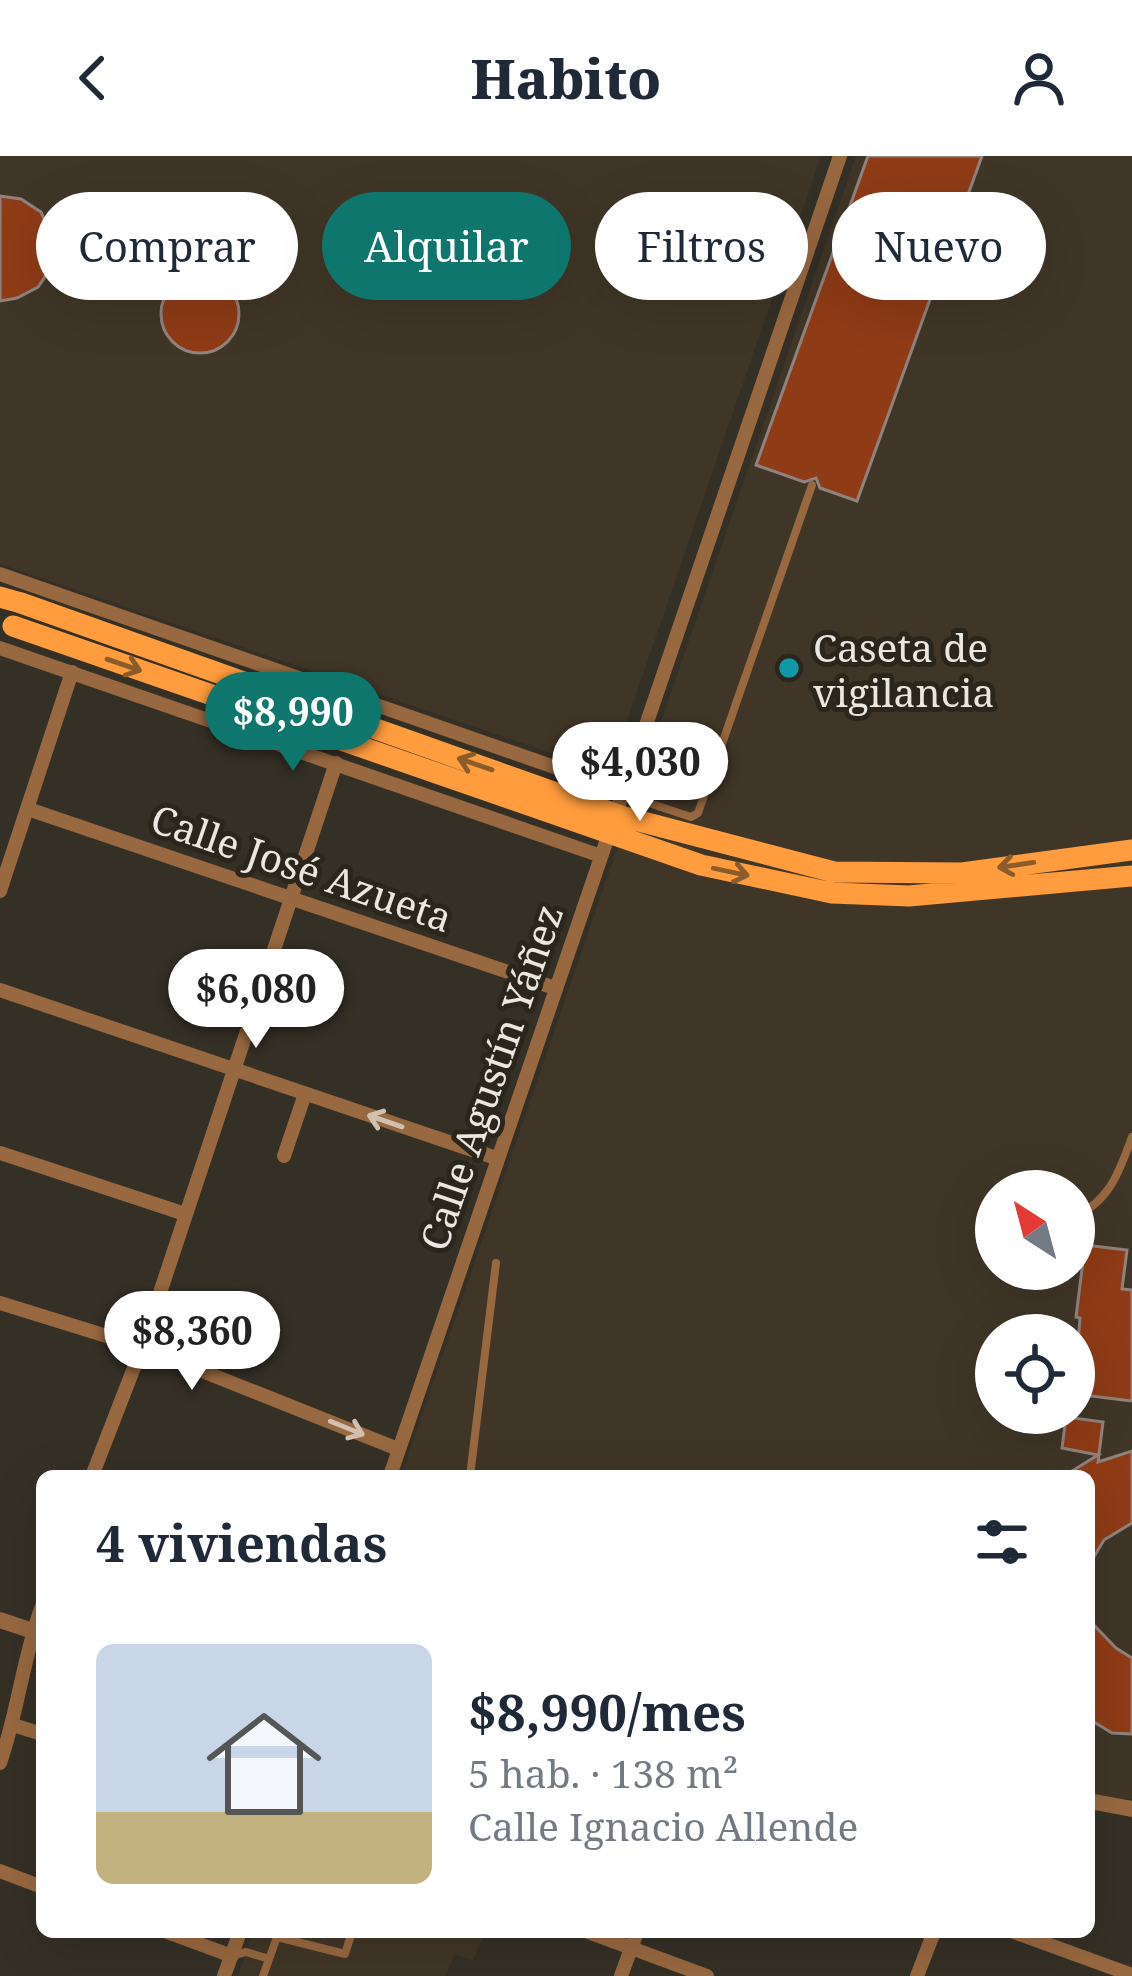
<!DOCTYPE html>
<html lang="es">
<head>
<meta charset="utf-8">
<style>
	:root { --surface:#fff; --page:#f2f2f3; --text:#1f2937; --muted:#747a83; --accent:#0f766e }
	body { margin:0; font-family:"Noto Serif",serif; background:var(--page); color:var(--text); height:100vh; display:flex; flex-direction:column; font-size:45px; white-space:nowrap }
	* { box-sizing:border-box; margin:0 }
	p { font-size:39px; color:var(--muted) }
	.icon { flex:none; width:66px; height:66px; fill:none; stroke:currentColor; stroke-width:2; stroke-linecap:round; stroke-linejoin:round }
	.map { position:relative; flex:1; overflow:hidden }
	.panel { position:absolute; left:36px; top:1314px; width:1059px; height:468px; display:flex; flex-direction:column; background:var(--surface); border-radius:18px; box-shadow:0 12px 48px #0002 }
	.panel>* { flex:none }
	.banner { position:absolute; left:36px; top:36px; width:1062px; height:108px; display:flex; gap:24px }
	.needle { width:78px; rotate:324deg }
	.controls { position:absolute; left:975px; top:1014px; display:grid; gap:24px }
	.controls a { display:grid; place-items:center; width:120px; height:120px; border-radius:50%; background:var(--surface); box-shadow:0 12px 48px #0002; font-size:60px }
	.price { position:absolute; translate:-50% -102px; padding:0 27px; border-radius:42px; background:#fff; color:#222; font-size:39px; line-height:78px; filter:drop-shadow(0 3px 6px #0008) }
	.price::after { content:''; position:absolute; left:50%; top:72px; width:36px; height:27px; margin-left:-18px; background:inherit; clip-path:polygon(0 0,100% 0,50% 100%) }
	.price.active { background:var(--accent); color:#fff }
	ul { padding:0; list-style:none }
	li { display:flex; align-items:center; gap:36px; height:300px; padding:0 60px }
	li span { display:grid; place-items:center; flex:none; width:336px; height:240px; border-radius:18px; color:#555 }
	li>.icon { margin-inline-start:auto }
	span .icon { width:144px; height:144px; fill:#fffc; stroke-width:1 }
	li b { font-size:51px }
	h2 { display:flex; justify-content:space-between; align-items:center; height:144px; padding:0 60px; font-size:51px }
	.pill { padding:0 42px; border-radius:54px; background:var(--surface); box-shadow:0 12px 48px #0002; font-size:42px; line-height:108px }
	.pill.active { background:var(--accent); color:#fff }
	header { display:flex; justify-content:space-between; align-items:center; height:156px; padding:0 60px; background:var(--surface); font-size:54px; font-weight:800 }
	.map>svg:first-child { display:block }
	.built { fill:#403627; fill-rule:evenodd }
	.building { fill:#8f3b16; stroke:#90827d; stroke-width:3 }
	.lines { fill:none; stroke-linecap:round; stroke-linejoin:round }
	.service { stroke:#986840; stroke-width:8 }
	.minor { stroke:#986840; stroke-width:14 }
	.tertiary { stroke:#986840; stroke-width:16 }
	.primary { stroke:#ff9c3e; stroke-width:21 }
	.primary-bridge { stroke:#ff9c3e; stroke-width:21 }
	.oneway { stroke:#8a5b2b }
	.oneway2 { stroke:#d1c0b0 }
	.culture-dot { fill:#0f9aa8; stroke:#2b261c; stroke-width:4.5 }
	.labels { text-anchor:middle; dominant-baseline:central; stroke-width:10; stroke-linejoin:round; paint-order:stroke }
	.poi-label { font-size:39px; fill:#eae6e0; stroke:#2b261c; text-anchor:start }
	.street-label { font-size:39px; fill:#eae6e0; stroke:#2b261c }
</style>
</head>
<body>
<header><svg class="icon" aria-label="back" viewBox="0 0 24 24"><path d="M15 5l-7 7 7 7"/></svg>Habito<svg class="icon" aria-label="person" viewBox="0 0 24 24"><circle cx="12" cy="8" r="4"/><path d="M4 21q1-7 8-7t8 7"/></svg></header>
<div class="map">
<svg width="1132" height="1820" viewBox="0 0 1132 1820">
	<rect width="100%" height="100%" fill="#353026"/>
	<path class="built" d="M0,0h821l-212,617 -609,-209z
		M856,0h276v1643l-43,-5v-318h-688zM996,1035h78v78h-78zM996,1179h78v78h-78z
		M253,1776h232l-12,28 -18,-6 -10,22h-207z"/>
	<path class="building" d="M868,0h114l-125,345 -37,-13 -4,-10 -12,4 -48,-17z
		M0,40l21,3 20,13 14,32 -4,24 -13,19 -21,11 -17,3z
		M161 158a39 39 0 1 1 78 0a39 39 0 1 1-78 0Z
		M1085,1089l42,5 -5,39 10,1v111l-58,-7 6,-76 -4,-1z
		M1066,1261l37,5 -5,40 34,-11v72l-28,17 -15,25v-89h-25l34,-21 -36,-7z
		M1089,1464l27,28 16,10v76l-20,-1 -23,-14z"/>
	<g class="lines">
		<path class="service" d="M625,639l66,22 7,-4 114,-328
			M987,1061h9
			M1074,1061c36,-16 45,-45 58,-80
			M470,1320l26,-213
			M234,1799l12,-3 23,7
			M263,1820l14,-39 68,17 7,-22"/>
		<path class="minor" d="M0,418l626,218
			M0,492l601,208
			M28,653l527,179
			M0,735l72,-219
			M0,834l496,168
			M0,997l185,61
			M284,1000l21,-62
			M0,1147l142,44 256,102
			M92,1320l50,-129 194,-584
			M390,1320l450,-1320
			M13,1569l29,9
			M0,1607c18,-51 23,-106 42,-157
			M0,1715l42,16
			M167,1776l65,24
			M588,1776l119,44
			M1014,1776l118,43
			M224,1820l16,-44
			M621,1820l16,-44
			M917,1820l17,-44"/>
		<path class="tertiary" d="M0,1464l42,14
			M1089,1645l43,8"/>
		<path class="primary" d="M0,441l21,6"/>
		<path class="primary-bridge" d="M21,447l603,214 210,55 128,1 170,-23
			M13,470l688,239 131,28 77,3 223,-20"/>
	</g>
	<defs><path id="oneway-shaft" d="M-6 0H5M1.5-3L5.5 0L1.5 3" fill="none" stroke-width="1.6" stroke-linecap="round" stroke-linejoin="round" transform="scale(3)"/></defs>
	<g class="oneway">
		<use href="#oneway-shaft" transform="translate(124 509) rotate(19)"/>
		<use href="#oneway-shaft" transform="translate(475 608) rotate(-161)"/>
		<use href="#oneway-shaft" transform="translate(1016 709) rotate(172)"/>
		<use href="#oneway-shaft" transform="translate(731 716) rotate(12)"/>
	</g>
	<g class="oneway2">
		<use href="#oneway-shaft" transform="translate(385 965) rotate(-161)"/>
		<use href="#oneway-shaft" transform="translate(347 1272) rotate(22)"/>
	</g>
	<circle class="culture-dot" cx="789" cy="512" r="12"/>
	<g class="labels">
		<g class="poi-label">
			<text x="813" y="490">Caseta de<tspan x="813" dy="45">vigilancia</tspan></text>
		</g>
		<g class="street-label">
			<text transform="translate(302 711) rotate(19)">Calle José Azueta</text>
			<text transform="translate(490 921) rotate(-71)">Calle Agustín Yáñez</text>
		</g>
	</g>
</svg>
<div class="controls">
<a><svg class="needle" viewBox="-14 -14 28 28"><path d="M0-13l5 13h-10z" fill="#e53935"/><path d="M0 13l5-13h-10z" fill="#747a83"/></svg></a>
<a><svg class="icon" aria-label="locate" viewBox="0 0 24 24"><circle cx="12" cy="12" r="6"/><path d="M12 2v4M12 18v4M2 12h4M18 12h4"/></svg></a>
</div>
<b class="price active" style="left:293px;top:618px">$8,990</b>
<b class="price" style="left:640px;top:668px">$4,030</b>
<b class="price" style="left:256px;top:895px">$6,080</b>
<b class="price" style="left:192px;top:1237px">$8,360</b>
<div class="banner">
<a class="pill">Comprar</a>
<a class="pill active">Alquilar</a>
<a class="pill">Filtros</a>
<a class="pill">Nuevo</a>
</div>
<section class="panel">
<h2>4 viviendas<svg class="icon" aria-label="filters" viewBox="0 0 24 24"><path d="M4 7h16M4 17h16"/><circle cx="9" cy="7" r="2"/><circle cx="15" cy="17" r="2"/></svg></h2>
<ul>
<li><span style="background:linear-gradient(#c9d6e8 70%,#c2b280 0)"><svg class="icon" aria-label="home" viewBox="0 0 24 24"><path d="M3 11l9-7 9 7M6 9v11h12V9"/></svg></span><div><b>$8,990/mes</b><p>5 hab. · 138 m²</p><p>Calle Ignacio Allende</p></div></li>
</ul>
</section>
</div>
</body>
</html>
